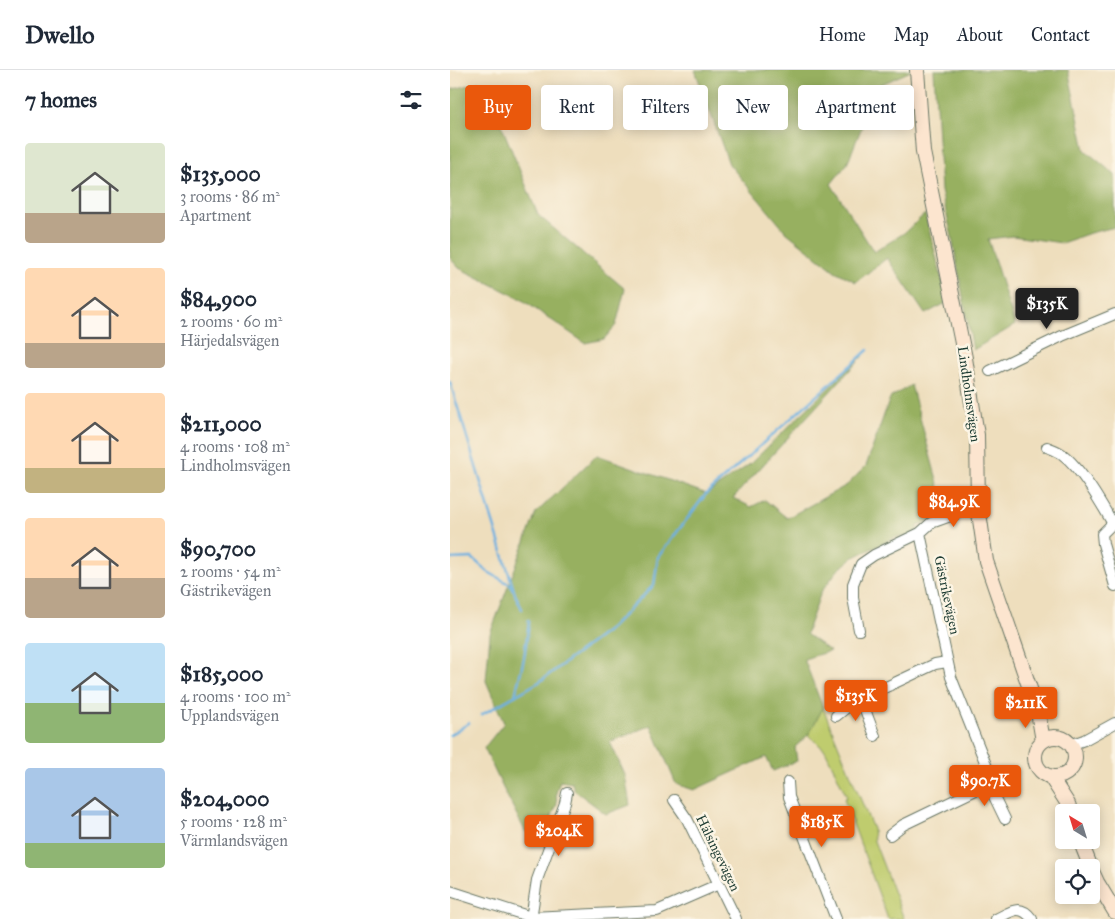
<!DOCTYPE html>
<html lang="en">
<head>
<meta charset="utf-8">
<style>
	:root { --surface:#fff; --page:#f2f2f3; --text:#1f2937; --muted:#747a83; --line:#e0e1e3; --accent:#ea580c }
	body { margin:0; font-family:"IM FELL Great Primer",serif; background:var(--page); color:var(--text); height:100vh; display:flex; flex-direction:column; font-size:19px; white-space:nowrap }
	* { box-sizing:border-box; margin:0 }
	p { font-size:16px; color:var(--muted) }
	.icon { flex:none; width:28px; height:28px; fill:none; stroke:currentColor; stroke-width:2; stroke-linecap:round; stroke-linejoin:round }
	.map { position:relative; flex:1; overflow:hidden }
	.sheet { display:flex; flex-direction:column; background:var(--surface); width:450px }
	.sheet>* { flex:none }
	.top-card { position:absolute; left:15px; top:15px; width:475px; height:45px; display:flex; gap:10px }
	.needle { width:32px; rotate:322deg }
	.tools { position:absolute; left:605px; top:734px; display:grid; gap:10px }
	.tools a { display:grid; place-items:center; width:45px; height:45px; border-radius:5px; background:var(--surface); box-shadow:0 2px 12px #0003; font-size:25px }
	.price { position:absolute; translate:-50% -42px; padding:0 11px; border-radius:5px; background:var(--accent); color:#fff; font-size:16px; line-height:32px; filter:drop-shadow(0 1px 2px #0008) }
	.price::after { content:''; position:absolute; left:50%; top:30px; width:15px; height:11px; margin-left:-8px; background:inherit; clip-path:polygon(0 0,100% 0,50% 100%) }
	.price.active { background:#222; color:#fff }
	ul { padding:0; list-style:none }
	li { display:flex; align-items:center; gap:15px; height:125px; padding:0 25px }
	li span { display:grid; place-items:center; flex:none; width:140px; height:100px; border-radius:5px; color:#555 }
	li>.icon { margin-inline-start:auto }
	span .icon { width:60px; height:60px; fill:#fffc; stroke-width:1 }
	li b { font-size:21px }
	h2 { display:flex; justify-content:space-between; align-items:center; height:60px; padding:0 25px; font-size:21px }
	.pill { padding:0 18px; border-radius:5px; background:var(--surface); box-shadow:0 2px 12px #0003; font-size:18px; line-height:45px }
	.pill.active { background:var(--accent); color:#fff }
	header { display:flex; align-items:center; gap:30px; box-sizing:border-box; height:70px; padding:0 25px; background:var(--surface); border-bottom:1px solid var(--line) }
	header strong { font-size:24px }
	nav { display:flex; gap:28px; margin-inline-start:auto; font-size:18px }
	main { display:flex; flex:1; min-height:0 }
	.map>svg:first-child { display:block }
	.green { fill:#bfcc6e; stroke:#6f8451 }
	.forest { fill:#97b061; stroke:#5b764a }
	.lines { fill:none; stroke-linecap:round; stroke-linejoin:round }
	.stream { stroke:#6cb0e1; stroke-width:2.5 }
	.minor-casing { stroke:#677564; stroke-width:12 }
	.secondary-casing { stroke:#677564; stroke-width:16 }
	.minor { stroke:#fff; stroke-width:10 }
	.secondary { stroke:#fce5cf; stroke-width:14 }
	.labels { text-anchor:middle; dominant-baseline:central; stroke-width:5; stroke-linejoin:round; paint-order:stroke }
	.street-label { font-size:14px; fill:#1f3d34; stroke:#fcf5e5 }
</style>
</head>
<body>
<header>
<strong>Dwello</strong>
<nav><a>Home</a><a>Map</a><a>About</a><a>Contact</a></nav>
</header>
<main>
<section class="sheet">
<h2>7 homes<svg class="icon" aria-label="filters" viewBox="0 0 24 24"><path d="M4 7h16M4 17h16"/><circle cx="9" cy="7" r="2"/><circle cx="15" cy="17" r="2"/></svg></h2>
<ul>
<li><span style="background:linear-gradient(#dfe7d0 70%,#b9a48a 0)"><svg class="icon" aria-label="home" viewBox="0 0 24 24"><path d="M3 11l9-7 9 7M6 9v11h12V9"/></svg></span><div><b>$135,000</b><p>3 rooms · 86 m²</p><p>Apartment</p></div></li>
<li><span style="background:linear-gradient(#ffd9b3 75%,#b9a48a 0)"><svg class="icon" aria-label="home" viewBox="0 0 24 24"><path d="M3 11l9-7 9 7M6 9v11h12V9"/></svg></span><div><b>$84,900</b><p>2 rooms · 60 m²</p><p>Härjedalsvägen</p></div></li>
<li><span style="background:linear-gradient(#ffd9b3 75%,#c2b280 0)"><svg class="icon" aria-label="home" viewBox="0 0 24 24"><path d="M3 11l9-7 9 7M6 9v11h12V9"/></svg></span><div><b>$211,000</b><p>4 rooms · 108 m²</p><p>Lindholmsvägen</p></div></li>
<li><span style="background:linear-gradient(#ffd9b3 60%,#b9a48a 0)"><svg class="icon" aria-label="home" viewBox="0 0 24 24"><path d="M3 11l9-7 9 7M6 9v11h12V9"/></svg></span><div><b>$90,700</b><p>2 rooms · 54 m²</p><p>Gästrikevägen</p></div></li>
<li><span style="background:linear-gradient(#bfe0f5 60%,#8fb573 0)"><svg class="icon" aria-label="home" viewBox="0 0 24 24"><path d="M3 11l9-7 9 7M6 9v11h12V9"/></svg></span><div><b>$185,000</b><p>4 rooms · 100 m²</p><p>Upplandsvägen</p></div></li>
<li><span style="background:linear-gradient(#a9c7e8 75%,#8fb573 0)"><svg class="icon" aria-label="home" viewBox="0 0 24 24"><path d="M3 11l9-7 9 7M6 9v11h12V9"/></svg></span><div><b>$204,000</b><p>5 rooms · 128 m²</p><p>Värmlandsvägen</p></div></li>
</ul>
</section>
<div class="map">
<svg width="665" height="849" viewBox="0 0 665 849">
	<rect width="100%" height="100%" fill="#fcf5e5"/>
	<filter id="ink" filterUnits="userSpaceOnUse"><feTurbulence type="fractalNoise" baseFrequency=".02" numOctaves="2"/><feDisplacementMap in="SourceGraphic" scale="10" xChannelSelector="R" yChannelSelector="G"/><feConvolveMatrix kernelMatrix="1 2 1 2 8 2 1 2 1" color-interpolation-filters="sRGB"/></filter>
	<filter id="wash" filterUnits="userSpaceOnUse"><feTurbulence type="fractalNoise" baseFrequency=".0096" numOctaves="4" result="noise"/><feDisplacementMap in="SourceGraphic" scale="20" xChannelSelector="R" yChannelSelector="G"/><feGaussianBlur stdDeviation="1.12" result="paint"/><feColorMatrix in="noise" values="0 0 0 0 0 0 0 0 0 0 0 0 0 0 0 0 0 1.4 0 .05"/><feComposite in="paint" operator="in"/></filter>
	<g filter="url(#wash)">
		<rect width="100%" height="100%" fill="#eedebd"/>
		<path class="green" d="M373,638l50,121 1,12 30,78h-16l-44,-120 3,-2 -22,-47 -17,-15z"/>
		<path class="forest" d="M245,0h218l-42,19 -8,35 -16,40 -16,20 43,68 30,-19 21,-19 23,88 -23,12 -38,-56 -31,24 -21,-11 -49,-39 -57,-68z
			M484,0h134l17,80 30,25v52l-25,6 -28,10 -49,-7 -25,3 27,86 -42,25 -22,-118 -10,-41z
			M31,12l22,47 35,86 87,74 -9,36 -12,14 -19,4 -64,-44 -62,-31 -9,-10v-168z
			M418,280l-135,148 18,9 14,-7 22,18 60,-33 19,-19 24,-68 21,-13 35,128 -28,13v3l-6,8h-16l-44,21 -15,13 -16,21 -15,42 24,17 -26,8 19,49 -15,27 -13,12 2,14 -24,10 -7,-14 -72,33 -18,-6 -25,-59 -41,17 15,33 5,30 -24,9 -32,-24 -2,-7 -12,-2 -4,12 1,11 -15,35 -17,-8 -22,-43 -19,-40 20,-25 -18,-42 4,-47 46,-121 61,-58 110,39 43,-30z"/>
		<g class="lines">
			<path class="stream" d="M0,312l66,215
				M0,489l22,-1 16,14 23,13 1,4
				M66,526l6,13
				M65,626l9,-38 5,-36 -1,-2
				M31,645l58,-33 72,-54 43,-43 4,-28 48,-63 162,-144
				M0,665l19,-12"/>
		</g>
	</g>
	<g filter="url(#ink)">
		<g class="lines">
			<defs>
				<path id="minor" d="M540,301l72,-35 53,-22
					M597,377c5,2 11,4 15,7 19,14 39,49 51,70
					M665,453l-4,2 -9,9 1,10 12,42
					M409,560l-6,-32v-14l8,-20 13,-9 46,-22 11,-10 47,-17
					M411,629l14,37
					M386,646l16,-13 83,-39 12,-2
					M620,675l14,-5 31,-17
					M338,712l1,15 47,122
					M538,714l17,35
					M224,730l13,19 49,100
					M440,765l13,-10 85,-41 1,-12 -38,-95 -31,-144
					M0,821l81,26 126,-6 62,-27
					M81,849l6,-39 28,-77 2,-10
					M546,849c15,-7 24,-16 36,0"/>
				<path id="secondary" d="M467,0l6,82 42,206 12,77 1,71 8,55 52,151 5,29
					M585 687a20 20 0 1 1 40 0a20 20 0 1 1-40 0Z
					M600,706l18,28 3,8
					M630,770l11,28
					M641,799l6,13 18,30"/>
			</defs>
			<use href="#minor" class="minor-casing"/>
			<use href="#secondary" class="secondary-casing"/>
			<use href="#minor" class="minor"/>
			<use href="#secondary" class="secondary"/>
		</g>
	</g>
	<g class="labels">
		<g class="street-label">
			<text transform="translate(519 324) rotate(82)">Lindholmsvägen</text>
			<text transform="translate(497 525) rotate(78)">Gästrikevägen</text>
			<text transform="translate(268 783) rotate(64)">Hälsingevägen</text>
		</g>
	</g>
</svg>
<div class="tools">
<a><svg class="needle" viewBox="-14 -14 28 28"><path d="M0-13l5 13h-10z" fill="#e53935"/><path d="M0 13l5-13h-10z" fill="#747a83"/></svg></a>
<a><svg class="icon" aria-label="locate" viewBox="0 0 24 24"><circle cx="12" cy="12" r="6"/><path d="M12 2v4M12 18v4M2 12h4M18 12h4"/></svg></a>
</div>
<b class="price active" style="left:597px;top:260px">$135K</b>
<b class="price" style="left:504px;top:458px">$84.9K</b>
<b class="price" style="left:406px;top:652px">$135K</b>
<b class="price" style="left:576px;top:659px">$211K</b>
<b class="price" style="left:535px;top:737px">$90.7K</b>
<b class="price" style="left:372px;top:778px">$185K</b>
<b class="price" style="left:109px;top:787px">$204K</b>
<div class="top-card">
<a class="pill active">Buy</a>
<a class="pill">Rent</a>
<a class="pill">Filters</a>
<a class="pill">New</a>
<a class="pill">Apartment</a>
</div>
</div>
</main>
</body>
</html>
